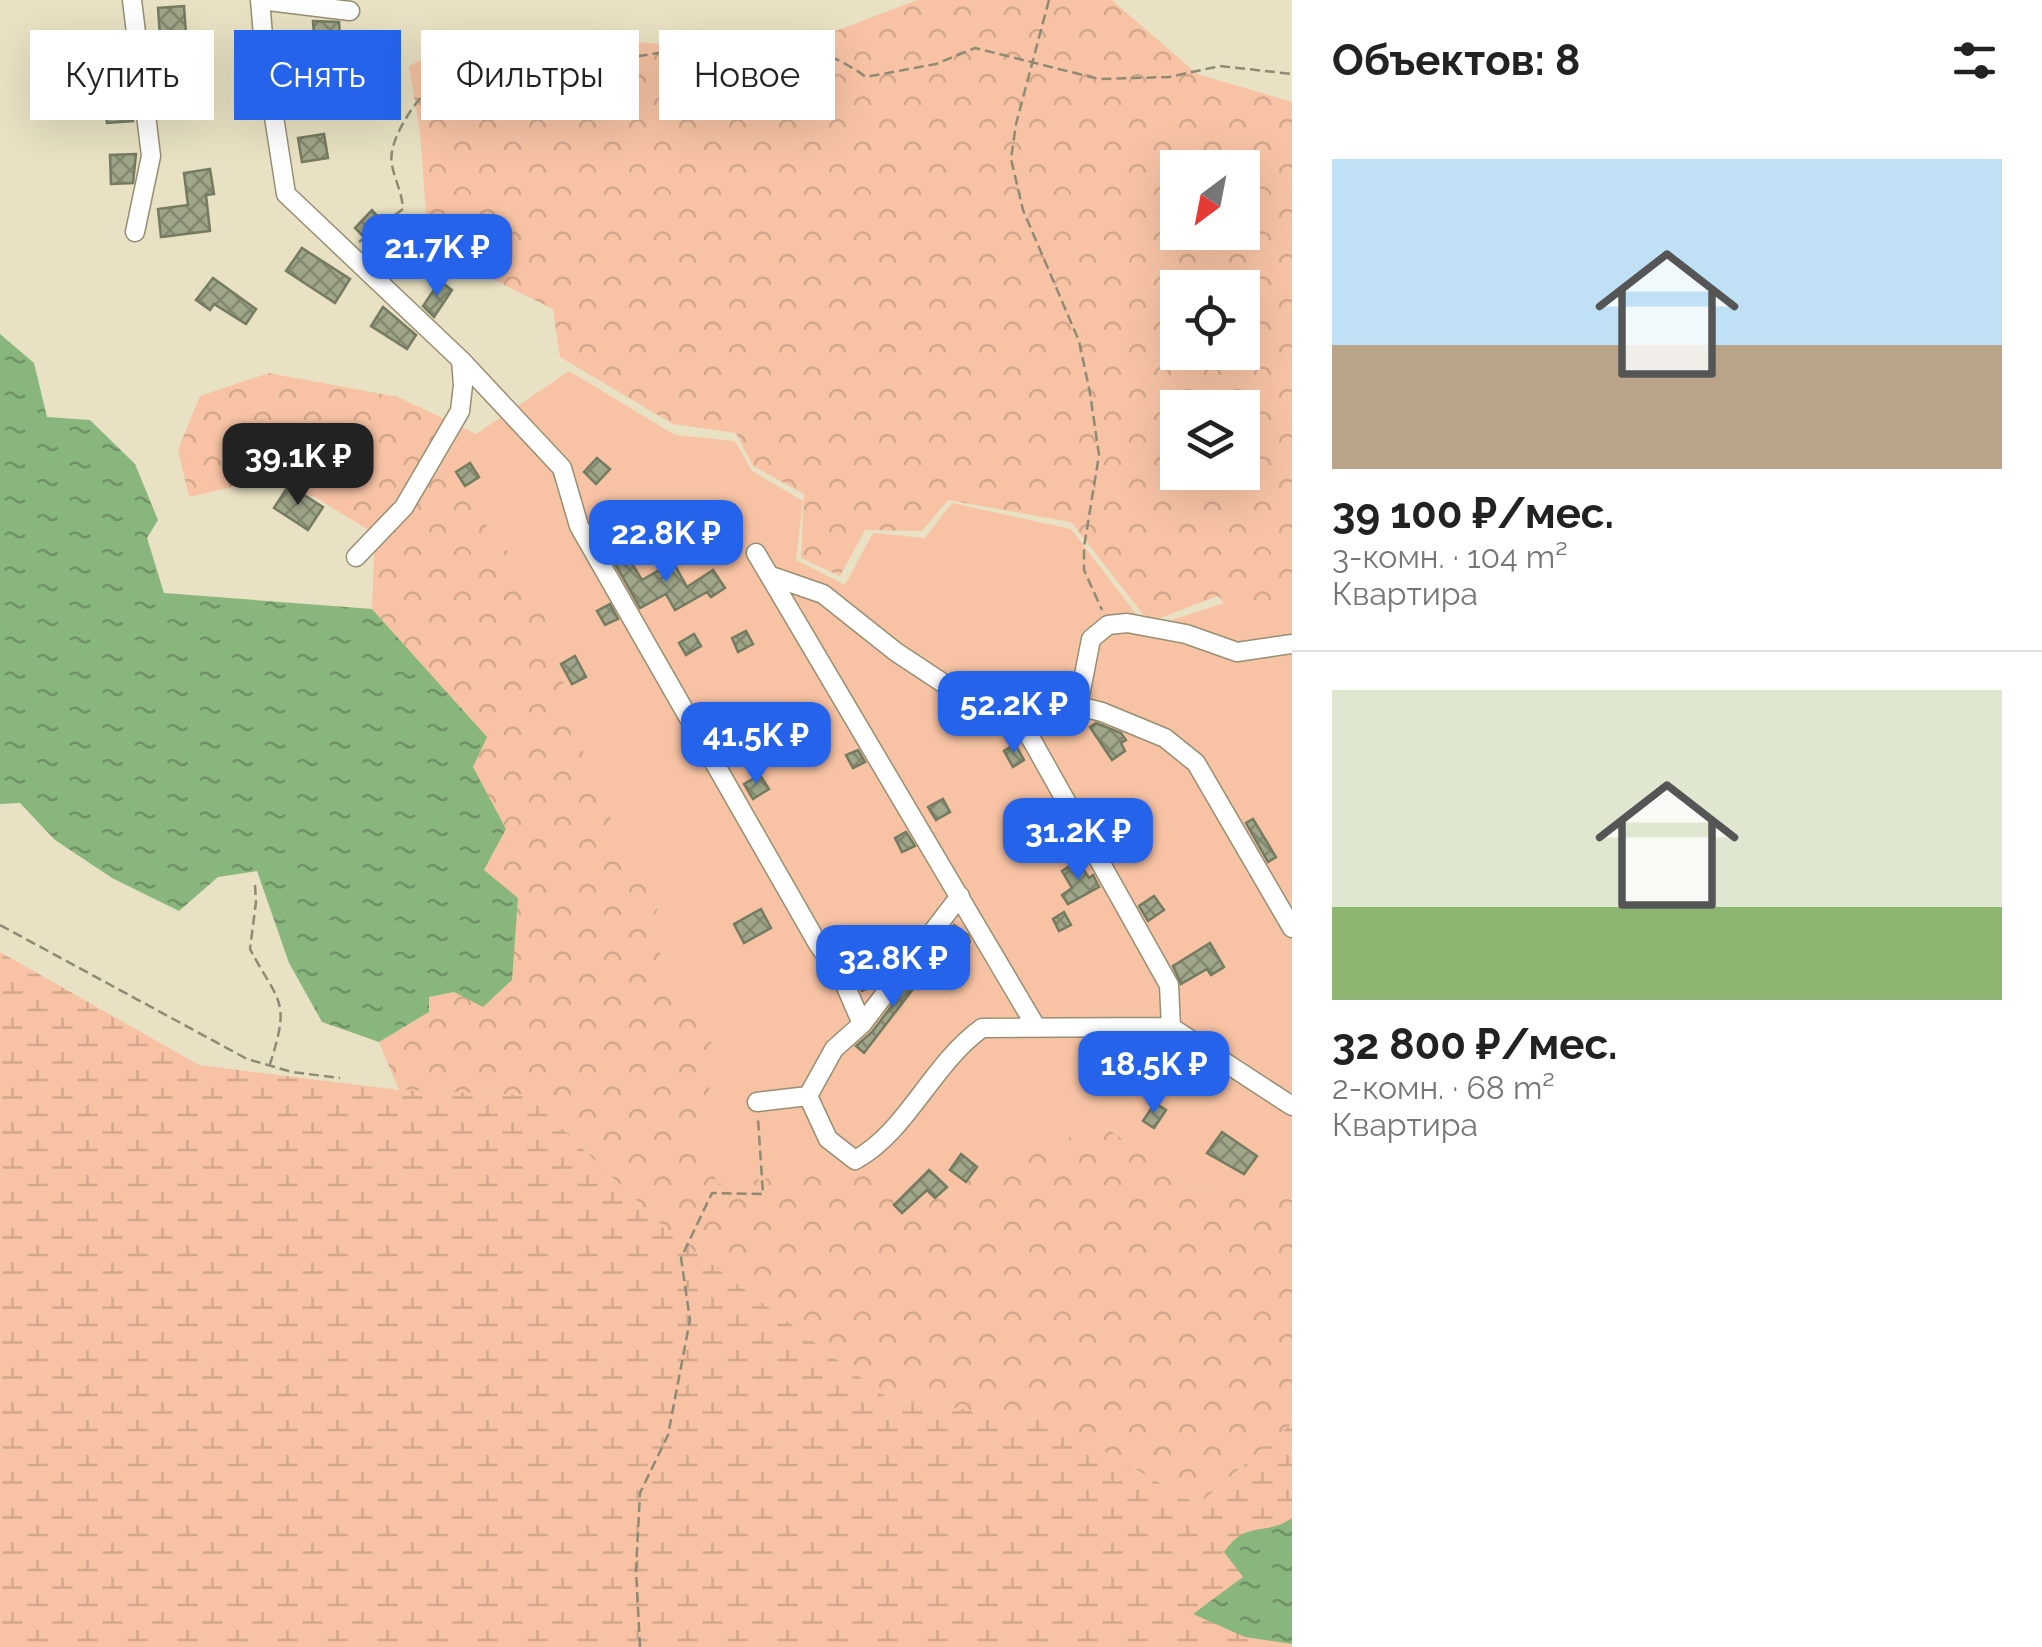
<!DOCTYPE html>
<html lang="ru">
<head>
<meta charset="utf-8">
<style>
	:root { --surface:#fff; --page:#f2f2f2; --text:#222; --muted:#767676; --line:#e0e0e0; --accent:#2563eb }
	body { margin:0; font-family:Raleway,sans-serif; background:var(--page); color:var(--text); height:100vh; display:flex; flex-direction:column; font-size:38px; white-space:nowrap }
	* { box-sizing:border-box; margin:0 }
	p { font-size:32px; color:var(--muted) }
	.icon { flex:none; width:55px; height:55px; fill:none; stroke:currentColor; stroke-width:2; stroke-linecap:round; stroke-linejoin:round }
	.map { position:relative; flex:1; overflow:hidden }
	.panel { display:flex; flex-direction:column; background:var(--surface); width:750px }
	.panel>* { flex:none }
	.top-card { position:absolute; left:30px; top:30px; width:950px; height:90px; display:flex; gap:20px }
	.needle { width:65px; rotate:212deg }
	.tools { position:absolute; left:1160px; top:150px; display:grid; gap:20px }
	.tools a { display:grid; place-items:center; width:100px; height:100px; border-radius:0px; background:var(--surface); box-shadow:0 10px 40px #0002; font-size:50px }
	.price { position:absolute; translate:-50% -85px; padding:0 22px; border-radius:20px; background:var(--accent); color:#fff; font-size:32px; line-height:65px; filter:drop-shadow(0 2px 5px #0008) }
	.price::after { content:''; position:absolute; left:50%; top:60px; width:30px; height:22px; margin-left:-15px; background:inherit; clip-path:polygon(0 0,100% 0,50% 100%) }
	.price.on { background:#222; color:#fff }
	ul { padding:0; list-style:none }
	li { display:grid; align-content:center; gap:20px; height:530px; padding:0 40px }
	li+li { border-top:2px solid var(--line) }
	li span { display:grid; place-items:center; height:310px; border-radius:0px; color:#555 }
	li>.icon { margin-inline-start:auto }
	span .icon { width:180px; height:180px; fill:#fffc; stroke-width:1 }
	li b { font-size:42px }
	h2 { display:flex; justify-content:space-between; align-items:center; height:120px; padding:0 40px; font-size:42px }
	.tag { padding:0 35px; border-radius:0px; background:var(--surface); box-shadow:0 10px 40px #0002; font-size:35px; line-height:90px }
	.tag.on { background:var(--accent); color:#fff }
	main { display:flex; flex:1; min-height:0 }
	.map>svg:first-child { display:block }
	.forest { fill:url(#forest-crowns); fill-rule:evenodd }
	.wetland { fill:url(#wetland-marsh) }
	.garden { fill:#f7c3a4 }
	.water { fill:url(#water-ripples) }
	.building { fill:url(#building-cross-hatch); stroke:#757b60; stroke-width:2.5 }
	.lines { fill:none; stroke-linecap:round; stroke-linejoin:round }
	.minor-casing { stroke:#968f73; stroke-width:21 }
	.path { stroke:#8f8a74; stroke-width:2.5; stroke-dasharray:10 5; stroke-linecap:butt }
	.minor { stroke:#fff; stroke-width:18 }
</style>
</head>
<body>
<main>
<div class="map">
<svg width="1292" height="1647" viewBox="0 0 1292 1647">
	<defs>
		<pattern id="forest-crowns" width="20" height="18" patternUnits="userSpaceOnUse" patternTransform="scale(2.5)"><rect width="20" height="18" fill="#f7c3a4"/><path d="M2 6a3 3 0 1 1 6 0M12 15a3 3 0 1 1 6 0" fill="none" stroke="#d3a78c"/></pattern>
		<pattern id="wetland-marsh" width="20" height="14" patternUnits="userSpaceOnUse" patternTransform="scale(2.5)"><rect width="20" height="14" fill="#f7c3a4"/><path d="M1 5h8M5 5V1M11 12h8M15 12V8" fill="none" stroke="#d3a78c"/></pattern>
		<pattern id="water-ripples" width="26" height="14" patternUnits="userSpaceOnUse" patternTransform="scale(2.5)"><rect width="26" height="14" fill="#89b67d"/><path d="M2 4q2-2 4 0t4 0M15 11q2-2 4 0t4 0" fill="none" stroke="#709365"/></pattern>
		<pattern id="building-cross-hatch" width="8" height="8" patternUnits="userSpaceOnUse" patternTransform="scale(2.5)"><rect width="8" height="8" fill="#a0a689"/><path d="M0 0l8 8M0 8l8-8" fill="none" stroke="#82876f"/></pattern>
	</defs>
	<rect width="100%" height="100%" fill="#e8e1c3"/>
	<path class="forest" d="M917,0h195l85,74 95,28v565l-7,4 -67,-75 -69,26 -78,-100 -123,-22 -26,31 -57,-1 -25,46 -39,-18 3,-64 -51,-28 -17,-33 -63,-9 -113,-67 -7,-48 -91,-45 -34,-24 -8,-108 -11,-66 63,-31 30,23 120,-17 156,12zM1178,168h64v64h-64zM1178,288h64v64h-64zM1178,408h64v64h-64z
		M269,373l129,24 78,37 -41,28 100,123 58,199 65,124 -10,24 71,124 -20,71 183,39 43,38 62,-33 115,-47 91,68 55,-5 44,13v223l-94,82 -147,-84 -162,-22 -220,-167 -142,-137 -128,-5 -20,-48 50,-30 -1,-15 26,-5 30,-122 22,-41 -34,-62 14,-30 -114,-128 3,-75 -60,-37 -58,-16 -68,16 -11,-47 22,-54z"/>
	<path class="wetland" d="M0,952l199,113 200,25 128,5 142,137 220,167 162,22 147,84 94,-82v224h-1292z"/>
	<path class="garden" d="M569,371l106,64 60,6 17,30 51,30 -7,59 49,25 28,-52 52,5 27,-35 119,26 76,99 77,-25 68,6v591l-44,-13 -55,5 -91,-68 -115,47 -63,33 -42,-38 -165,18 -18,-57 20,-71 -71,-124 10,-24 -65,-124 -58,-199 -100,-123z"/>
	<path class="water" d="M0,334l34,29 13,54 43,3 45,44 23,56 -11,18 17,55 208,16 115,128 -14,30 33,62 -22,41 34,28 -6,82 -29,27 -29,-15 -25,5v15l-50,30 -57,-20 -33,-59 -32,-92 -39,6 -39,34 -67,-33 -57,-38 -35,-37 -20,1z
		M1292,1518v126l-47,-7 -52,-23 50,-37 -19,-25c23,-33 41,-15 68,-34z"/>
	<path class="building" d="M184,6l2,28 -26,2 -2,-28z
		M313,21l26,1 2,26 -26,2z
		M125,45l8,76 -26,2 -7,-77z
		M200,78l2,28 -26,2 -2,-28z
		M324,134l4,24 -26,4 -4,-24z
		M136,154l-3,29 -22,1 -1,-29z
		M210,169l4,25 -8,1 4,36 -49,6 -3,-28 30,-4 -4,-32z
		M372,210l9,10 -17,17 -9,-9z
		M302,248l48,31 -15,24 -49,-32z
		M213,278l43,31 -10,15 -32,-20 -4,6 -14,-10z
		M440,281l12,9 -18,27 -11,-11z
		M383,307l33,28 -9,14 -36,-23z
		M597,458l13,11 -14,15 -12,-12z
		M470,463l9,14 -14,9 -9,-14z
		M289,485l34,22 -15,23 -34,-22z
		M626,554l16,26 31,-18 14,25 26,-17 12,18 -14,9 -4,-5 -32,18 -9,-16 -26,14 -26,-46z
		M610,604l8,15 -13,6 -8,-14z
		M746,631l7,13 -15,8 -6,-14z
		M694,634l7,12 -15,9 -7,-12z
		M575,656l11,21 -14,7 -11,-20z
		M1096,723l25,10 5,7 -5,3 4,8 -13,9 -22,-33z
		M741,734l8,14 -11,6 -8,-14z
		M1015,744l9,16 -11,7 -9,-16z
		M858,750l7,12 -12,6 -7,-13z
		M760,775l9,14 -16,10 -9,-15z
		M943,799l7,13 -14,8 -8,-13z
		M1057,811l6,11 -13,9 -7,-11z
		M1253,819l23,38 -8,5 -22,-39z
		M906,832l9,14 -13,6 -7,-14z
		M1078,861l11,17 4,-3 6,12 -31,17 -6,-9 10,-7 -10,-17z
		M1154,896l10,14 -16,11 -9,-15z
		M761,909l10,19 -27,15 -10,-19z
		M1064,912l7,13 -12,6 -6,-12z
		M954,925l14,10 2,7 -17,21 -15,-10z
		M848,943l23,43 -9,5 -25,-41z
		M1210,943l14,24 -13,8 -4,-6 -26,15 -8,-18z
		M923,964l6,4 -65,85 -8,-7 16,-14z
		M1085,1061l17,1 -2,20 -16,-1z
		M1155,1103l11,7 -12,18 -11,-7z
		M1222,1132l35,24 -13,18 -37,-21z
		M961,1154l16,13 -11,15 -16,-12z
		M929,1170l18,17 -12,11 -8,-8 -25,23 -8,-8z"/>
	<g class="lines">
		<defs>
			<path id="minor" d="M132,0l19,156 -16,76
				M260,0l5,59 21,135 175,166 2,25 -3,26 -56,96 -48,50
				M260,0l90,11
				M461,360l101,108 17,58 239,418 25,36 19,44
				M756,553l279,472
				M774,577l49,17 73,58 50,33 56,2 100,25 63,26 31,25 96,165
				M1002,687l167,298 2,42
				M1078,706l13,-67 17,-14 19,-2 59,11 51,18 55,-8
				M960,896l-98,128 -28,25 -26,47 20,43 27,21c52,-28 76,-95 127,-132l189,-1 121,79
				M757,1102l51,-6"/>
		</defs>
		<use href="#minor" class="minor-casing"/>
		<path class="path" d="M1049,0l-33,124 -5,35 12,51 56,131 11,52 9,62 -15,92v23l18,40
			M359,242l44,-33c-1,-17 -8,-28 -11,-44 -6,-26 30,-75 51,-89 33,-22 47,-4 81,-6 86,-4 171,-30 258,-26 29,2 61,16 84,33l70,-13 39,-16 124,31 70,-2 51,-11 72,8
			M255,885l1,17 -6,47c29,55 41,50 20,115
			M0,925l247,134 45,13 48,6
			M640,1647l-4,-77 4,-77 28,-58 22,-115 -9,-62 31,-65 51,1 -5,-75"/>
		<use href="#minor" class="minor"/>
	</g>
</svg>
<div class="tools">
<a><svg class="needle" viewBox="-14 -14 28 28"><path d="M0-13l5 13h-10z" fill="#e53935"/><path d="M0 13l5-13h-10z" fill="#767676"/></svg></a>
<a><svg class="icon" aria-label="locate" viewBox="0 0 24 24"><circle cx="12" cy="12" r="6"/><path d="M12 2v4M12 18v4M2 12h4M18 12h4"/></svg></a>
<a><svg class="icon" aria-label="layers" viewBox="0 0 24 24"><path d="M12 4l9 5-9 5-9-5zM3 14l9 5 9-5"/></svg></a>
</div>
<b class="price" style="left:437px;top:299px">21.7K ₽</b>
<b class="price on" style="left:298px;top:508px">39.1K ₽</b>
<b class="price" style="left:666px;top:585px">22.8K ₽</b>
<b class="price" style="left:1014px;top:756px">52.2K ₽</b>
<b class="price" style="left:756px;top:787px">41.5K ₽</b>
<b class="price" style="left:1078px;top:883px">31.2K ₽</b>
<b class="price" style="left:893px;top:1010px">32.8K ₽</b>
<b class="price" style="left:1154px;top:1116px">18.5K ₽</b>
<div class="top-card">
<a class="tag">Купить</a>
<a class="tag on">Снять</a>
<a class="tag">Фильтры</a>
<a class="tag">Новое</a>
</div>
</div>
<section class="panel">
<h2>Объектов: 8<svg class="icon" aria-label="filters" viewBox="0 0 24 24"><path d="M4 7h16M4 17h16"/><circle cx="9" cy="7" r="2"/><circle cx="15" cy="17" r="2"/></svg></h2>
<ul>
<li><span style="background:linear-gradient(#bfe0f5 60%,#b9a48a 0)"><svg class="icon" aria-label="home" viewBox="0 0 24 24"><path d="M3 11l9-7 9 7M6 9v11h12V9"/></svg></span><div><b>39 100 ₽/мес.</b><p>3-комн. · 104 m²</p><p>Квартира</p></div></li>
<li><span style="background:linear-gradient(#dfe7d0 70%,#8fb573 0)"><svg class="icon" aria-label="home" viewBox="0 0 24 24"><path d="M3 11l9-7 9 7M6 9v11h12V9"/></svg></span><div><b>32 800 ₽/мес.</b><p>2-комн. · 68 m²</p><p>Квартира</p></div></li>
</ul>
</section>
</main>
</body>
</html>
